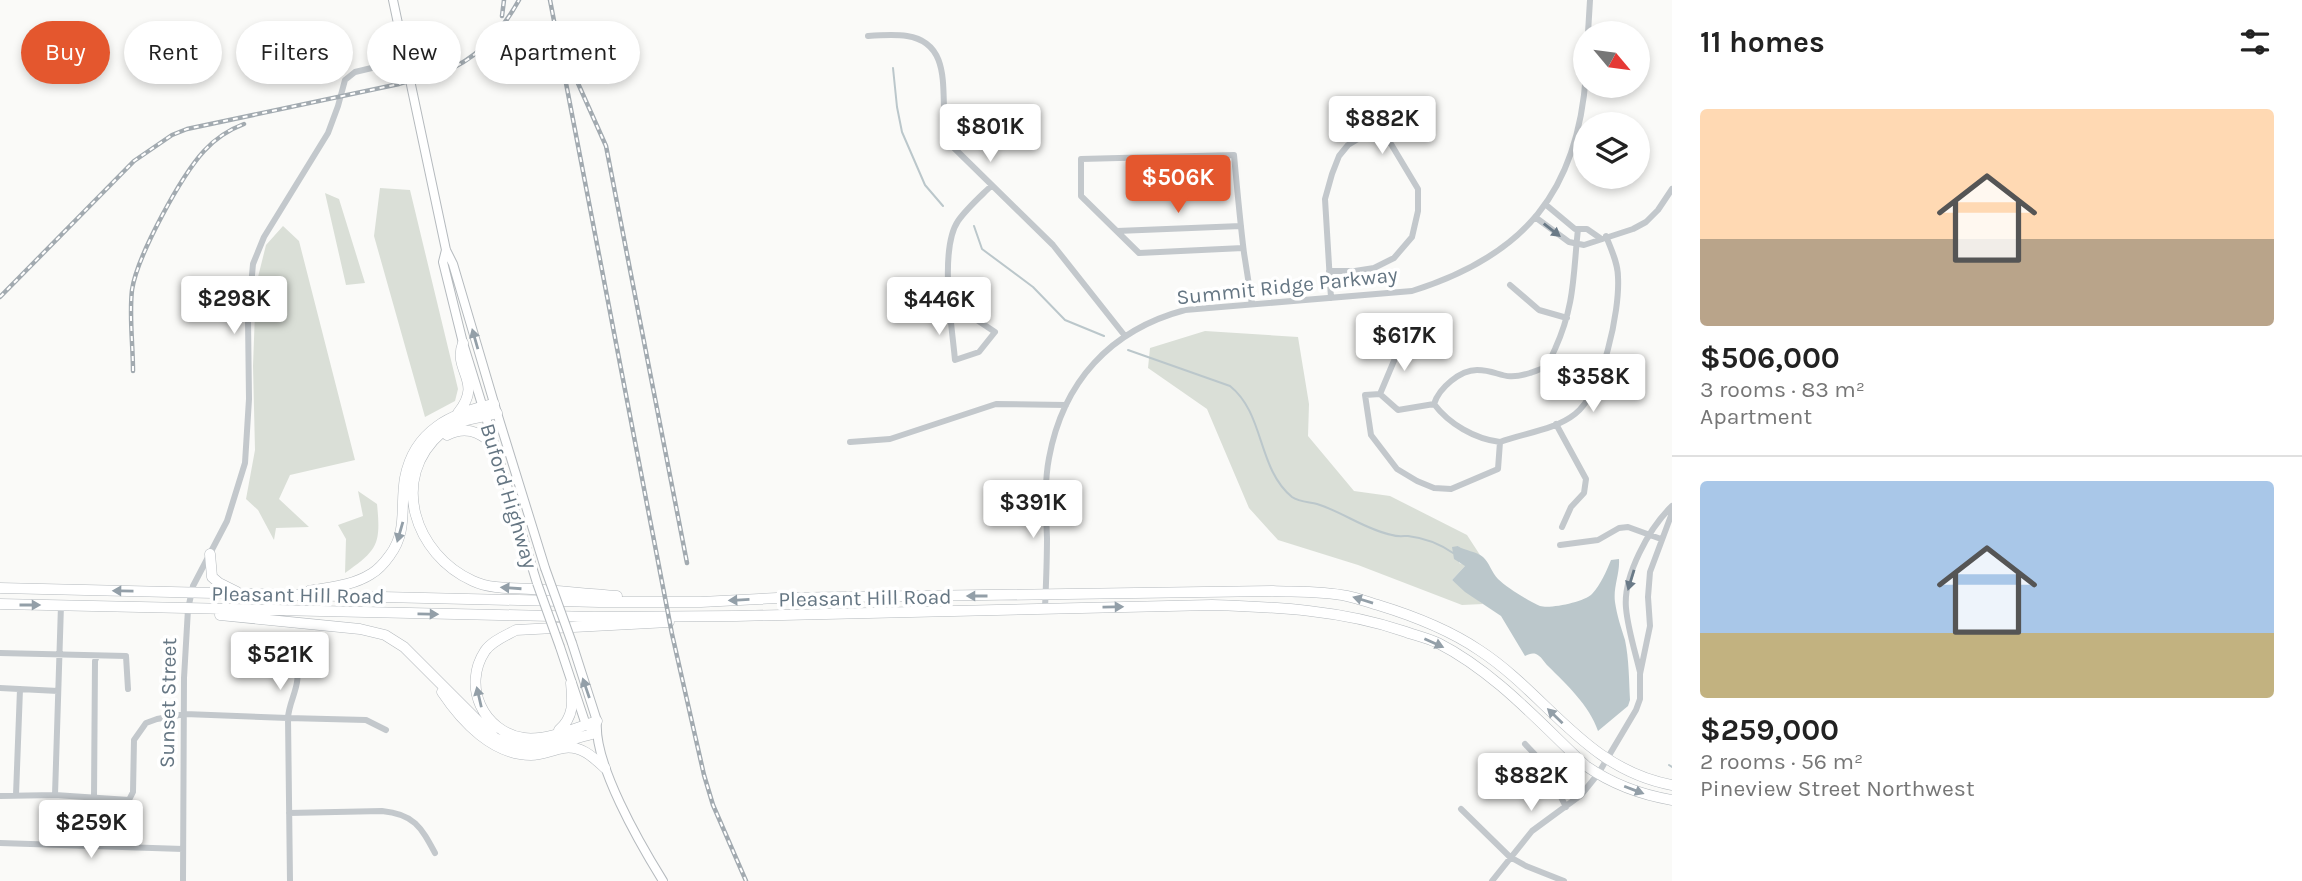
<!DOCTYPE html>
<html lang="en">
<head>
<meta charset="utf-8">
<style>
	:root { --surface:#fff; --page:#f2f2f2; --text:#222; --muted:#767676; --line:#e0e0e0; --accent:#e4572e }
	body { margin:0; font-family:Karla,sans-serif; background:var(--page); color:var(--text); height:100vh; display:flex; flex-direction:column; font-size:26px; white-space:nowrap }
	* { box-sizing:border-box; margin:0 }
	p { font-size:23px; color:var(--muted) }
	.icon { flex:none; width:38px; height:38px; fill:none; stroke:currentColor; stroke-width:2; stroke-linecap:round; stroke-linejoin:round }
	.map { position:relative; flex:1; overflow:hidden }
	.panel { display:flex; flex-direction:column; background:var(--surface); width:630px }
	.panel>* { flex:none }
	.top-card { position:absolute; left:21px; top:21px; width:665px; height:63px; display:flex; gap:14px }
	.needle { width:46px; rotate:119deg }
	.tools { position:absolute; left:1573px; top:21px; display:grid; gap:14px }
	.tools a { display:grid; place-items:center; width:77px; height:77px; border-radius:50%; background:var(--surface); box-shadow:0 4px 10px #0003; font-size:35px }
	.price { position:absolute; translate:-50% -60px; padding:0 16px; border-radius:7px; background:#fff; color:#222; font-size:23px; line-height:46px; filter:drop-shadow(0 2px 4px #0008) }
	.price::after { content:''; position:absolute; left:50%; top:42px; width:21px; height:16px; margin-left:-10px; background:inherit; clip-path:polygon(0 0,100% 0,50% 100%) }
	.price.selected { background:var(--accent); color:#fff }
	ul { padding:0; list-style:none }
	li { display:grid; align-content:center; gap:14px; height:371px; padding:0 28px }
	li+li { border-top:2px solid var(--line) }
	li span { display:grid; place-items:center; height:217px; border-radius:7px; color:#555 }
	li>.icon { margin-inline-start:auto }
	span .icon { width:126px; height:126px; fill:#fffc; stroke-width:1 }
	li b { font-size:30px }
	h2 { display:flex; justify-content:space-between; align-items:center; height:84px; padding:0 28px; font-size:30px }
	.pill { padding:0 24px; border-radius:32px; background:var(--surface); box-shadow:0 4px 10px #0003; font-size:24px; line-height:63px }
	.pill.selected { background:var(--accent); color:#fff }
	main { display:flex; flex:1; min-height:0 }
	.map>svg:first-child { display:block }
	.green { fill:#dadfd7 }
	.water { fill:#bbc7cb }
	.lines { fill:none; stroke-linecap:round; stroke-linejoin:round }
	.stream { stroke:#bbc7cb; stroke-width:2 }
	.major-casing { stroke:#b5babe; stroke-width:10 }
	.highway-casing { stroke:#b4b9bd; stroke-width:11 }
	.minor { stroke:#c3c8cc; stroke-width:6 }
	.major { stroke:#fff; stroke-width:8 }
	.highway { stroke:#fff; stroke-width:10 }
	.rail-casing { stroke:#a2aab0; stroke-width:4.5 }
	.rail { stroke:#fff; stroke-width:2; stroke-dasharray:5; stroke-linecap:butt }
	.major-bridge-casing { stroke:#b5babe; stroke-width:10; stroke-linecap:butt }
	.major-bridge { stroke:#fff; stroke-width:8 }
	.oneway { fill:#6a7a87 }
	.oneway2 { fill:#939fa8 }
	.labels { text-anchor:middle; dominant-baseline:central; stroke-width:7; stroke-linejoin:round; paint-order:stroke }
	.street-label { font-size:21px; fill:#657683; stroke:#fff }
</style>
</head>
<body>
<main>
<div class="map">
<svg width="1672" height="881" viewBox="0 0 1672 881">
	<rect width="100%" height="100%" fill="#fafaf8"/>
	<path class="green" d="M380,188l30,2 48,199 -3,12 -30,16 -51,-181z
		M325,193l14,6 26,84 -19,2z
		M283,226l16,15 56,219 -65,15 -11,24 30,28 -33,1 -2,12 -16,-30 -12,-11 9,-49 -2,-84 3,-81 10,-40z
		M1205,331l93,6 11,67 -1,32 46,55 36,5 77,39 13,20 -15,-4 -7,-5 1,17 7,2 -14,15 31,24 -21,1 -104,-40 -80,-25 -29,-32 -42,-99 -59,-41 2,-20z
		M358,491l19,13c4,40 1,46 -32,69l1,-34 -8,-14 25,-9z"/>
	<path class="water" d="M1458,546c7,5 18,5 25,11 6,5 9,16 15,22 8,8 32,23 42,27 11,3 44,-4 52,-12 9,-10 14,-22 19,-34l8,-1c1,15 -6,28 -4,43 2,14 6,25 10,38 4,19 4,40 5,60l-2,6 -30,25c-9,-26 -31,-46 -50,-65 -4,-4 -7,-10 -12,-12 -4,-1 -7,0 -11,2l-24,-40 -36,-24 -13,-12 13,-14 -11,-7 -2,-12z"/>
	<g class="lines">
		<path class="stream" d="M893,68l4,39 5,25 23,53 18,21
			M974,226l8,23 51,38 32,33 39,16
			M1128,350l102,36c35,28 27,82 62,111 7,5 17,5 25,7 26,8 49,26 75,31 5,2 11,1 16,1 17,2 32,8 45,17
			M1669,765l3,2"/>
		<defs>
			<path id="major" d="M393,0l53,250 7,14 44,149 48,155
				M446,250l-3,12 20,81 74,240
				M572,643l25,78c-4,42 43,123 66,160
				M560,647l26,78 10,8"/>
			<path id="highway" d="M458,413c26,-32 -6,-42 5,-70
				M497,413c-19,6 -40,6 -55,19 -54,46 -27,123 31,149 17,8 39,7 58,8 29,2 57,5 86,7
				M447,435c18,-9 31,-4 46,9
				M210,554l2,23 7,6 18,9
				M0,588l599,14h102l76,-4 496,-7c24,1 50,0 74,5 10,2 21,6 31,9 36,11 70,24 101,45 69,45 106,119 193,135
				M309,591c21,-4 43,-5 62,-17 7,-4 14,-12 19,-19 18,-24 10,-49 15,-77 9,-48 47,-65 89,-74
				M0,604l594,13 142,-1 476,-11c65,2 129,5 191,26 11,4 24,7 35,12 57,29 102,80 148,123 26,18 56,29 86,34
				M220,615l140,14 25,6 19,12 91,91c39,17 61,5 101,-5
				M442,692c20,30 51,63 89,63 11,0 21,-5 32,-7 18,-3 30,9 42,20
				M597,721c-21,7 -51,20 -73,17 -41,-6 -62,-52 -39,-87 7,-10 20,-15 31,-21l153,-8
				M559,730c15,-13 14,-28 12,-47"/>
		</defs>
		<use href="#major" class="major-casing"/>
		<use href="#highway" class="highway-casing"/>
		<path class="minor" d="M1588,33l2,-33
			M868,36c13,-1 27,-2 39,0 45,7 34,55 38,88 1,7 3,14 6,21l102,100 72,91
			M1545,204l30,25h12l13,9
			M1535,217l34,25 15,3 49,-16 13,-7 12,-12 14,-21
			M1117,231l124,-5
			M1243,248l-104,5 -58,-57v-37l153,-4c3,33 6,66 10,98l8,51
			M1329,271h26l19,-3 20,-10 18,-21 6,-26v-22l-27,-45 -10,-7 -18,-1 -15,9 -9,11 -7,18 -7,25 6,99
			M1510,285l29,25 28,8
			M950,302l45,30 -16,20 -24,8c-3,-34 -16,-111 3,-139 9,-13 23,-25 34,-36
			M1380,394l16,-38 29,-5
			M1434,404c15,20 41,35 66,38 24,-9 55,-12 75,-28 28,-22 45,-103 43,-137 0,-14 -7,-28 -12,-41
			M1556,424l30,55 -2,14 -13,14 -9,20
			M850,442l40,-3 106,-35 70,1
			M1500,442l-2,27 -47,20 -17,-1 -17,-7 -20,-12 -26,-34 -6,-40 15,-1 18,16 36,-6c5,-16 26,-34 43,-34 23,0 25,12 53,3 4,-2 11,-3 14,-6 6,-4 8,-12 11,-18 20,-44 18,-74 23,-120
			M1560,545l38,-5 21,-12 9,-1 33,12
			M1045,608c1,-23 2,-46 2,-70 -1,-26 -3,-54 2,-80 14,-76 61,-128 136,-148l227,-19c112,-35 166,-99 174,-217
			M0,653l126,3 2,33
			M293,662c12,19 -4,36 -5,56l78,2 20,10
			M1640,672c-5,-21 -12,-42 -14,-64 -3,-32 23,-80 46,-102
			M0,688l58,3
			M1525,744l19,20 22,43
			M16,795l4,-106
			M55,795l6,-190
			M0,796l55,-1 74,5 4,-8 1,-52 12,-17 11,-4 28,-5 103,4 2,163
			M94,798l1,-137 2,-5
			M1461,809l49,48 16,9 38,15
			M289,813l93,-2c32,3 39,16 53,42
			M0,843l183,6
			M183,881l1,-203 4,-69 5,-23 34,-65 18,-58 4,-64 -1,-80 5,-55 11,-27 64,-104 10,-27 7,-26 10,-8 50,-12
			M1492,881l40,-50 49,-36 17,-21 38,-64 4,-11v-25l10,-48 -2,-29 2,-25 22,-59"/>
		<use href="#major" class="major"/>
		<use href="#highway" class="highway"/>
		<defs>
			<path id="rail" d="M550,0l122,634 32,141 9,30 33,76
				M502,16l2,-16
				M568,61l38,85 81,417
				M0,297l134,-136 38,-26 15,-6 212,-45c11,-4 22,-5 32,-8 41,-11 68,-40 88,-76
				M133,371c0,-27 -4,-55 -1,-81 5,-34 49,-114 72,-139 11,-12 24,-21 40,-27"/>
		</defs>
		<use href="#rail" class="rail-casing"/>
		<use href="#rail" class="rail"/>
		<defs>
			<path id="major-bridge" d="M545,568l27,75
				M537,583l23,64"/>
		</defs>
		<use href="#major-bridge" class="major-bridge-casing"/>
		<use href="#major-bridge" class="major-bridge"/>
	</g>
	<defs><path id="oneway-solid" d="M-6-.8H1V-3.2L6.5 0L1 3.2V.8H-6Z" transform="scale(1.75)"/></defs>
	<g class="oneway">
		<use href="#oneway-solid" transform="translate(1552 230) rotate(38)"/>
		<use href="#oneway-solid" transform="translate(1631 580) rotate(107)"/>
	</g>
	<g class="oneway2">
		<use href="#oneway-solid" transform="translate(475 339) rotate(-106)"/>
		<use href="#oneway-solid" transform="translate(400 532) rotate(106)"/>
		<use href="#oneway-solid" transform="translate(511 588) rotate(-176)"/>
		<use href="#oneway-solid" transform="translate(123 591) rotate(-179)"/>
		<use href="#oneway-solid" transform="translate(977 596) rotate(180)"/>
		<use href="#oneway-solid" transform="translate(739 600) rotate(177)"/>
		<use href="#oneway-solid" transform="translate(1363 600) rotate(-163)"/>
		<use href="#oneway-solid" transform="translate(30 605)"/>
		<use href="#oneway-solid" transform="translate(1113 607) rotate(-1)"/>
		<use href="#oneway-solid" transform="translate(428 614) rotate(1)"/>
		<use href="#oneway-solid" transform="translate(1434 643) rotate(24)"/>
		<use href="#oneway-solid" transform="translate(586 688) rotate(-109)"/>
		<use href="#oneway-solid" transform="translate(479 697) rotate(-103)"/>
		<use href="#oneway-solid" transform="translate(1555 716) rotate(-136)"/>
		<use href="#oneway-solid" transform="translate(1634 790) rotate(21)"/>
	</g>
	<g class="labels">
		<g class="street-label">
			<text transform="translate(1287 286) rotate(-6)">Summit Ridge Parkway</text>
			<text transform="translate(509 496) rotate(73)">Buford Highway</text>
			<text transform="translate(298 595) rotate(1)">Pleasant Hill Road</text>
			<text transform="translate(865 598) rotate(-1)">Pleasant Hill Road</text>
			<text transform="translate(168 703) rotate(-89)">Sunset Street</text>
		</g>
	</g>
</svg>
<div class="tools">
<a><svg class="needle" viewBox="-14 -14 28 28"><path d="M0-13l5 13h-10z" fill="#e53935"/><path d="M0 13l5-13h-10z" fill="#767676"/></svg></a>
<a><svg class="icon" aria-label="layers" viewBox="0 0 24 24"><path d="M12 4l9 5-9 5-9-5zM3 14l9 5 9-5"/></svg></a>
</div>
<b class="price" style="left:1382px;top:156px">$882K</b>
<b class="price" style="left:990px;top:164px">$801K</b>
<b class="price selected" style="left:1178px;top:215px">$506K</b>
<b class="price" style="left:234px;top:336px">$298K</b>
<b class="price" style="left:939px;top:337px">$446K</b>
<b class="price" style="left:1404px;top:373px">$617K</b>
<b class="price" style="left:1593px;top:414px">$358K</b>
<b class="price" style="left:1033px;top:540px">$391K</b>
<b class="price" style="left:280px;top:692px">$521K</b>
<b class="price" style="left:1531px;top:813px">$882K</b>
<b class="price" style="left:91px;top:860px">$259K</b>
<div class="top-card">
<a class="pill selected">Buy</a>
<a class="pill">Rent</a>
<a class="pill">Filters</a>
<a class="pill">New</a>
<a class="pill">Apartment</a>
</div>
</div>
<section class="panel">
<h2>11 homes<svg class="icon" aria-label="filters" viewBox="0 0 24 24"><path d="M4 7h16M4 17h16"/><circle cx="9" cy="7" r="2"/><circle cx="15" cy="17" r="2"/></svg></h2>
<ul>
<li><span style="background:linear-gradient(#ffd9b3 60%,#b9a48a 0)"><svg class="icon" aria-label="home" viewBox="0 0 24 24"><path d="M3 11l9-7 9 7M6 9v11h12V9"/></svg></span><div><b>$506,000</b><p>3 rooms · 83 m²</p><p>Apartment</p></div></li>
<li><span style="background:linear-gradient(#a9c7e8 70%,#c2b280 0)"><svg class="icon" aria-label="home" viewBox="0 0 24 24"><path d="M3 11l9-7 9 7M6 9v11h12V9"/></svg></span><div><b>$259,000</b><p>2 rooms · 56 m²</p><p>Pineview Street Northwest</p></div></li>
</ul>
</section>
</main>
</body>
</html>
